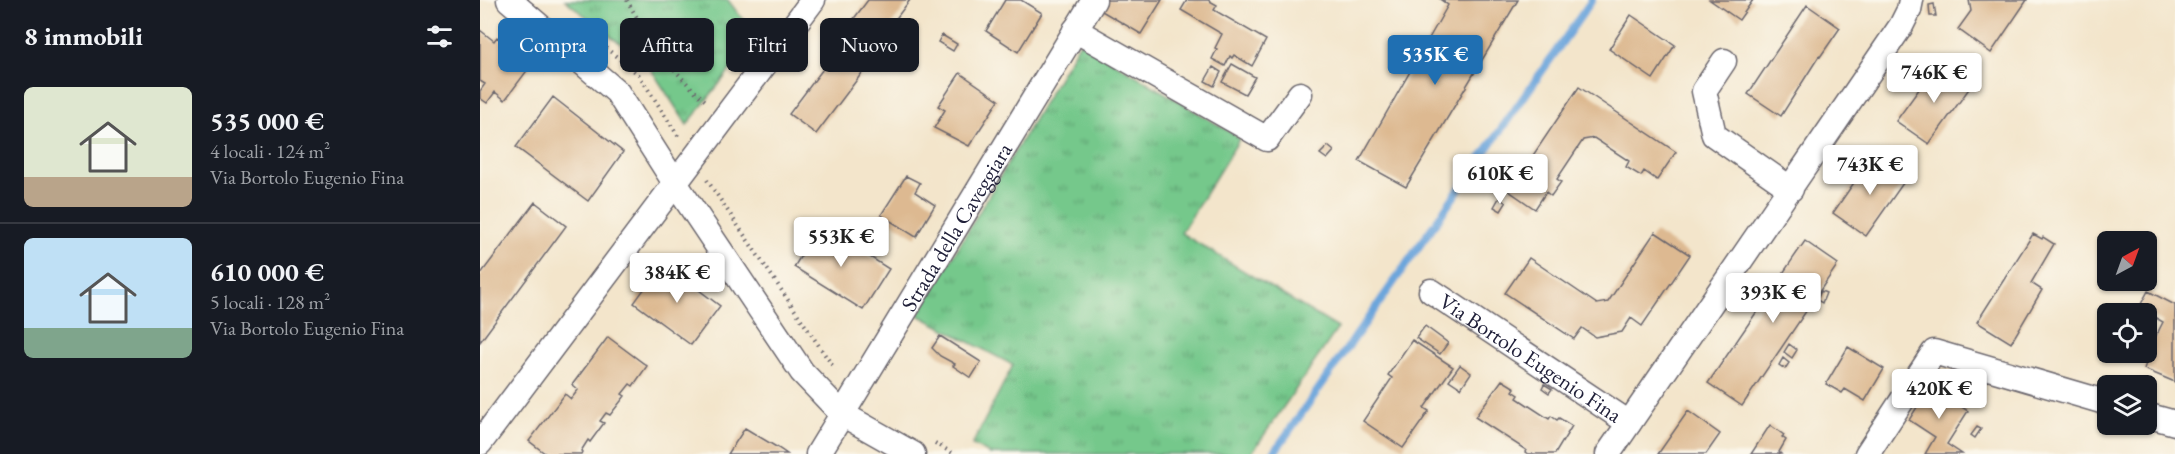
<!DOCTYPE html>
<html lang="it">
<head>
<meta charset="utf-8">
<style>
	:root { --surface:#171b24; --page:#20242c; --text:#f1f3f6; --muted:#9ea1a6; --line:#363941; --accent:#1f6fb2 }
	body { margin:0; font-family:"EB Garamond",serif; background:var(--page); color:var(--text); height:100vh; display:flex; flex-direction:column; font-size:22px; white-space:nowrap }
	* { box-sizing:border-box; margin:0 }
	p { font-size:20px; color:var(--muted) }
	.icon { flex:none; width:33px; height:33px; fill:none; stroke:currentColor; stroke-width:2; stroke-linecap:round; stroke-linejoin:round }
	.map { position:relative; flex:1; overflow:hidden }
	.drawer { display:flex; flex-direction:column; background:var(--surface); width:480px }
	.drawer>* { flex:none }
	.guide { position:absolute; left:18px; top:18px; width:570px; height:54px; display:flex; gap:12px }
	.needle { width:39px; rotate:41deg }
	.tools { position:absolute; left:1617px; top:231px; display:grid; gap:12px }
	.tools a { display:grid; place-items:center; width:60px; height:60px; border-radius:9px; background:var(--surface); box-shadow:0 2px 4px #0004; font-size:30px }
	.price { position:absolute; translate:-50% -51px; padding:0 14px; border-radius:6px; background:#fff; color:#222; font-size:20px; line-height:39px; filter:drop-shadow(0 2px 3px #0008) }
	.price::after { content:''; position:absolute; left:50%; top:36px; width:18px; height:14px; margin-left:-9px; background:inherit; clip-path:polygon(0 0,100% 0,50% 100%) }
	.price.on { background:var(--accent); color:#fff }
	ul { padding:0; list-style:none }
	li { display:flex; align-items:center; gap:18px; height:150px; padding:0 24px }
	li+li { border-top:2px solid var(--line) }
	li span { display:grid; place-items:center; flex:none; width:168px; height:120px; border-radius:9px; color:#555 }
	li>.icon { margin-inline-start:auto }
	span .icon { width:72px; height:72px; fill:#fffc; stroke-width:1 }
	li b { font-size:26px }
	h2 { display:flex; justify-content:space-between; align-items:center; height:72px; padding:0 24px; font-size:26px }
	.chip { padding:0 21px; border-radius:9px; background:var(--surface); box-shadow:0 2px 4px #0004; font-size:21px; line-height:54px }
	.chip.on { background:var(--accent); color:#fff }
	main { display:flex; flex:1; min-height:0 }
	.map>svg:first-child { display:block }
	.park { fill:url(#park-tufts); stroke:#4c7563; stroke-width:1.5 }
	.lines { fill:none; stroke-linecap:round; stroke-linejoin:round }
	.stream { stroke:#6ca5db; stroke-width:8 }
	.building { fill:#ddb991 }
	.minor-casing { stroke:#6b666d; stroke-width:27 }
	.path { stroke:#6b666d; stroke-width:4; stroke-dasharray:1.5 4.5; stroke-linecap:butt }
	.minor { stroke:#fff; stroke-width:24 }
	.labels { text-anchor:middle; dominant-baseline:central; stroke-width:4.5; stroke-linejoin:round; paint-order:stroke }
	.street-label { font-size:22px; fill:#22223b; stroke:#fbf7ec }
</style>
</head>
<body>
<main>
<section class="drawer">
<h2>8 immobili<svg class="icon" aria-label="filters" viewBox="0 0 24 24"><path d="M4 7h16M4 17h16"/><circle cx="9" cy="7" r="2"/><circle cx="15" cy="17" r="2"/></svg></h2>
<ul>
<li><span style="background:linear-gradient(#dfe7d0 75%,#b9a48a 0)"><svg class="icon" aria-label="home" viewBox="0 0 24 24"><path d="M3 11l9-7 9 7M6 9v11h12V9"/></svg></span><div><b>535 000 €</b><p>4 locali · 124 m²</p><p>Via Bortolo Eugenio Fina</p></div></li>
<li><span style="background:linear-gradient(#bfe0f5 75%,#7fa58c 0)"><svg class="icon" aria-label="home" viewBox="0 0 24 24"><path d="M3 11l9-7 9 7M6 9v11h12V9"/></svg></span><div><b>610 000 €</b><p>5 locali · 128 m²</p><p>Via Bortolo Eugenio Fina</p></div></li>
</ul>
</section>
<div class="map">
<svg width="1695" height="454" viewBox="0 0 1695 454">
	<defs>
		<pattern id="park-tufts" width="24" height="20" patternUnits="userSpaceOnUse" patternTransform="scale(1.5)"><rect width="24" height="20" fill="#75c88b"/><path d="M3 7l-1-3M5 7V3M7 7l1-3M15 17l-1-3M17 17v-4M19 17l1-3" fill="none" stroke="#60a273"/></pattern>
	</defs>
	<rect width="100%" height="100%" fill="#fbf7ec"/>
	<filter id="ink" filterUnits="userSpaceOnUse"><feTurbulence type="fractalNoise" baseFrequency=".0167" numOctaves="2"/><feDisplacementMap in="SourceGraphic" scale="12" xChannelSelector="R" yChannelSelector="G"/><feConvolveMatrix kernelMatrix="1 2 1 2 8 2 1 2 1" color-interpolation-filters="sRGB"/></filter>
	<filter id="wash" filterUnits="userSpaceOnUse"><feTurbulence type="fractalNoise" baseFrequency=".008" numOctaves="4" result="noise"/><feDisplacementMap in="SourceGraphic" scale="24" xChannelSelector="R" yChannelSelector="G"/><feGaussianBlur stdDeviation="1.35" result="paint"/><feColorMatrix in="noise" values="0 0 0 0 0 0 0 0 0 0 0 0 0 0 0 0 0 1.4 0 .05"/><feComposite in="paint" operator="in"/></filter>
	<g filter="url(#wash)">
		<rect width="100%" height="100%" fill="#f3e5cb"/>
		<path class="park" d="M85,0h163l28,37 -69,88 -38,-59z
			M600,42l160,96 -59,95 157,95 -87,126h-261l-18,-9 41,-80 -95,-50z"/>
		<g class="lines">
			<path class="stream" d="M793,454l319,-454"/>
		</g>
		<g id="blocks">
			<path class="building" d="M388,0h42l-46,61 4,4 -52,69 -27,-20 52,-69 -4,-4z
				M525,0h16l21,13 -24,39 -32,-21z
				M620,0h62l-21,34 -46,-27z
				M707,0h21l9,5 -3,5 52,30 -14,26 -18,-11 -2,3 -2,-2 -5,10 -13,-7 5,-10 -2,-1 7,-14 -41,-24z
				M961,0h77l-112,187 -47,-26 89,-156z
				M1230,0h43l-14,20z
				M1489,0h58l-36,53 -33,-24 13,-18z
				M1454,4l2,12h-6l-1,-11z
				M1327,5l33,23 -20,29 -1,-1 -38,60 -33,-22z
				M1151,15l44,30 -22,34 -44,-30z
				M0,30l14,11 3,-4 35,27 -27,36 -10,-8 -8,11 -7,-5v-7l5,-7 -5,-3z
				M462,35l15,9 -4,7 -15,-9z
				M313,56l4,3 -5,7 -4,-3z
				M1458,63l33,23 -42,58 -33,-23z
				M752,64l23,13 -10,17 -23,-12z
				M733,67l8,5 -7,14 -9,-5z
				M480,73l39,27 -30,46 -35,-18 11,-18 -7,-4z
				M1099,87l97,65 -19,28 -13,-9 -3,5 -15,-9 3,-6 -35,-23 -11,2 -26,39 4,3 -10,14 -5,-4 -11,17 -26,-18z
				M73,97l70,55 -35,49 -72,-54z
				M848,146l6,5 -7,8 -7,-5z
				M1393,155l33,24 -40,57 -33,-23z
				M426,176l14,7 -5,9 20,13 -19,32 -35,-22z
				M1019,198l7,5 -5,8 -7,-4z
				M55,202l31,24 -86,116v-67z
				M340,225l69,44 -26,41 -69,-43z
				M1175,232l35,23 -48,71 -11,-8 -9,14 -27,5 -13,-9 -8,11 -69,-46 24,-35 68,46 11,-2z
				M1553,234l9,5 1,-2 11,7 -23,39 11,7 -31,53 -34,-21z
				M1325,241l33,23 -96,142 -34,-23z
				M183,263l57,43 -29,39 -57,-42z
				M1341,291l5,2 -4,10 -5,-3z
				M1668,291l27,14v77l-31,-13 9,-27 10,-20 -24,-14z
				M945,326l23,17 -8,11 -24,-16z
				M460,336l41,26 -10,16 -18,-12 2,-2 -15,-8 -8,-8z
				M128,337l39,29 -14,20 -3,-2 -8,10 3,2 -15,19 -4,-2 -6,8 4,2 -14,19 -2,-2 -7,11 1,1 -1,2h-35l-17,-13 36,-47 6,5 7,-9 -6,-5z
				M932,340l41,27 -29,41 5,3 -26,37 -40,-27 29,-43 -4,-3z
				M1309,344l8,6 -5,8 -8,-6z
				M1368,347l36,22 -19,32 -20,-12 -3,4 -16,-9z
				M1303,358l6,5 -4,6 -6,-4z
				M980,365l11,8 -10,15 -12,-8z
				M1022,380l13,8 -2,3 6,4 -2,3 32,21 2,-3 6,4 2,-2 13,8 -17,28h-27l-3,-2 1,-2 -51,-33z
				M1064,384l8,5 -3,4 -7,-5z
				M1450,386l38,25 -21,33 15,10h-37l10,-17 -26,-17z
				M1208,411l32,23 -14,20h-48z
				M1290,425l14,10 -2,2 4,3 -7,12 2,2h-30z
				M1497,427l4,2 -6,9 -4,-3z
				M265,428l33,20 9,6h-59z"/>
		</g>
	</g>
	<g filter="url(#ink)">
		<use href="#blocks" fill-opacity="0" stroke="#6b666d" stroke-width="1.5"/>
		<g class="lines">
			<defs>
				<g id="minor">
					<path d="M29,0l108,92 58,91 127,189 40,42 71,40"/>
					<path d="M595,30l192,109 33,-45"/>
					<path d="M1244,61l-20,30 10,44 77,54"/>
					<path id="s1" d="M951,291l198,132"/>
					<path d="M1666,415l29,8"/>
					<path d="M0,443l333,-443"/>
					<path id="s2" d="M338,454l276,-454"/>
					<path d="M1128,454l293,-428 8,-16 2,-10"/>
					<path d="M1387,454l67,-102 174,51"/>
				</g>
			</defs>
			<use href="#minor" class="minor-casing"/>
			<path class="path" d="M147,0c20,38 48,75 81,103
				M121,44l38,31 41,64
				M227,180l127,188
				M455,443l19,11"/>
			<use href="#minor" class="minor"/>
		</g>
	</g>
	<g class="labels">
		<g class="street-label">
			<text stroke="none"><textPath href="#s2" startOffset="266">Strada della Caveggiara</textPath></text>
			<text stroke="none"><textPath href="#s1" startOffset="120">Via Bortolo Eugenio Fina</textPath></text>
		</g>
	</g>
</svg>
<div class="tools">
<a><svg class="needle" viewBox="-14 -14 28 28"><path d="M0-13l5 13h-10z" fill="#e53935"/><path d="M0 13l5-13h-10z" fill="#9ea1a6"/></svg></a>
<a><svg class="icon" aria-label="locate" viewBox="0 0 24 24"><circle cx="12" cy="12" r="6"/><path d="M12 2v4M12 18v4M2 12h4M18 12h4"/></svg></a>
<a><svg class="icon" aria-label="layers" viewBox="0 0 24 24"><path d="M12 4l9 5-9 5-9-5zM3 14l9 5 9-5"/></svg></a>
</div>
<b class="price on" style="left:955px;top:86px">535K €</b>
<b class="price" style="left:1454px;top:104px">746K €</b>
<b class="price" style="left:1390px;top:196px">743K €</b>
<b class="price" style="left:1020px;top:205px">610K €</b>
<b class="price" style="left:361px;top:268px">553K €</b>
<b class="price" style="left:197px;top:304px">384K €</b>
<b class="price" style="left:1293px;top:324px">393K €</b>
<b class="price" style="left:1459px;top:420px">420K €</b>
<div class="guide">
<a class="chip on">Compra</a>
<a class="chip">Affitta</a>
<a class="chip">Filtri</a>
<a class="chip">Nuovo</a>
</div>
</div>
</main>
</body>
</html>
